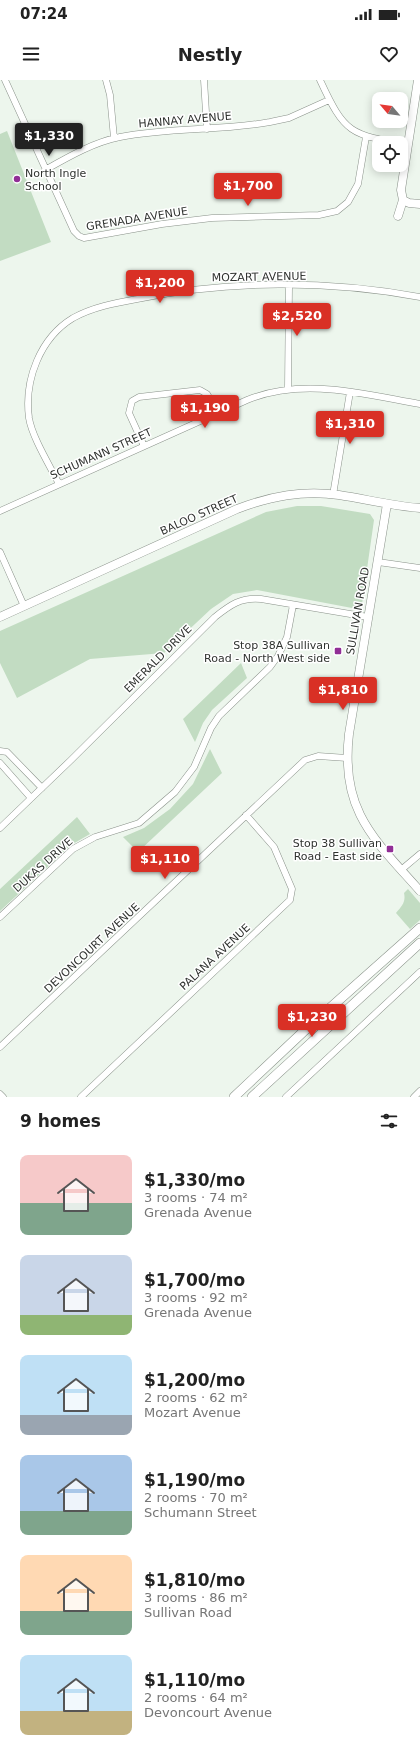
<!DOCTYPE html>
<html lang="en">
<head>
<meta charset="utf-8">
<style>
	:root { --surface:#fff; --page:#f6f6f6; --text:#222; --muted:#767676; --accent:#d93025 }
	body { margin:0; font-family:"DejaVu Sans",sans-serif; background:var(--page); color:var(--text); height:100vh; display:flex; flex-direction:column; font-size:15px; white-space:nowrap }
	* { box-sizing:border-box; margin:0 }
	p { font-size:13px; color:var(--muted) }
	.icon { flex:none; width:22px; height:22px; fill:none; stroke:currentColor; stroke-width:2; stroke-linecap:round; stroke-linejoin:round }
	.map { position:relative; height:1017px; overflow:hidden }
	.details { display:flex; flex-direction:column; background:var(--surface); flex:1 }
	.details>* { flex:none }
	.needle { width:26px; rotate:299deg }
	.controls { position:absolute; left:372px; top:12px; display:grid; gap:8px }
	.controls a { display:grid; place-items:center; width:36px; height:36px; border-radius:8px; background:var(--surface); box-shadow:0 2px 10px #0003; font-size:20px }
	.price { position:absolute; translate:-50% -34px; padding:0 9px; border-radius:4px; background:var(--accent); color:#fff; font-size:13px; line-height:26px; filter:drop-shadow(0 1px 2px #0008) }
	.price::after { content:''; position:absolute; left:50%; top:24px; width:12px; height:9px; margin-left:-6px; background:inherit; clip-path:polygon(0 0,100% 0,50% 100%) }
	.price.current { background:#222; color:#fff }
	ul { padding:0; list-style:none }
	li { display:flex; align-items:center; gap:12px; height:100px; padding:0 20px }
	li span { display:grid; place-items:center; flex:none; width:112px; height:80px; border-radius:8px; color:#555 }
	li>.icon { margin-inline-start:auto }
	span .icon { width:48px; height:48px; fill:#fffc; stroke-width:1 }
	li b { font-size:17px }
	h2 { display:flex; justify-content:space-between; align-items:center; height:48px; padding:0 20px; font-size:17px }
	.status { display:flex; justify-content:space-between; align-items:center; height:28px; padding:0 20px; background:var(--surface); direction:ltr }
	.status svg { height:11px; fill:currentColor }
	header { display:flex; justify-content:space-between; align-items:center; height:52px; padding:0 20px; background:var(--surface); font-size:18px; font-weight:800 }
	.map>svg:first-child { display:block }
	.green { fill:#c2dcc2 }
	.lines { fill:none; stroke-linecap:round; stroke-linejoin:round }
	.minor-casing { stroke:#899189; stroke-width:7 }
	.tertiary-casing { stroke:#899189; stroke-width:9 }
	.secondary-casing { stroke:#899189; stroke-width:10 }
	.minor { stroke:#fff; stroke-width:6 }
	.tertiary { stroke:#fff; stroke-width:8 }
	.secondary { stroke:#fff; stroke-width:9 }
	.poi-dot { fill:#912e96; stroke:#fff; stroke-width:1.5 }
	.labels { text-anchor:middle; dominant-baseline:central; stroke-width:3; stroke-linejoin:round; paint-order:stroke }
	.street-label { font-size:11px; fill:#303330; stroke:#fff }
	.poi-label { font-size:11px; fill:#303330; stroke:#fff; text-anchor:end }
</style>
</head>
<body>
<div class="status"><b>07:24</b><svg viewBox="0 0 49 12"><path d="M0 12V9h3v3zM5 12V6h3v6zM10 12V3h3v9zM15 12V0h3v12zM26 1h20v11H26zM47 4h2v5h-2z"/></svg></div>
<header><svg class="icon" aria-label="menu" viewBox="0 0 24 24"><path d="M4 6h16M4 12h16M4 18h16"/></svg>Nestly<svg class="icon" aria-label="heart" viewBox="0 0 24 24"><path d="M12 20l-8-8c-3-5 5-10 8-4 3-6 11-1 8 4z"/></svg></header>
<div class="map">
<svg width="420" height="1017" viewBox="0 0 420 1017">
	<rect width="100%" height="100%" fill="#edf6ed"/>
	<path class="green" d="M7,51l44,111 -51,19v-127z
		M297,426h24l49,8 4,6 -12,84 -10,4 -95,-18 -24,4 -22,15 -47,44 -74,6 -73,39 -17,-35v-32l266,-119z
		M241,583l6,15 -35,32 -9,13 -8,19 -12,-23z
		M210,669l12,24 -84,79 -15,-15 21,-9 26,-19 23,-25z
		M77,737l13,17 -19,11 -71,66v-22z
		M408,809l12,14v17l-10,9 -14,-16c6,-7 10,-11 8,-20z"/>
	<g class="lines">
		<defs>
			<path id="minor" d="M5,0l69,151 5,5 5,2 78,-14 50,-6 107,-3 18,-4 11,-9 10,-18 8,-47
				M106,0l4,15 4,43
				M204,0l3,49
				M320,0c25,54 30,55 88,64
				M45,90c23,-13 49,-28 75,-33 50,-10 101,-6 150,-15l19,-4 40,-18
				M288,308l1,-102
				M144,366l-15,-33 3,-12 7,-4 61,-7 7,4 11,19
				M59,404c-9,-18 -27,-47 -30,-66 -5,-38 11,-80 44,-100 20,-11 42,-15 64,-19 92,-19 191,-19 283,-2
				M333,415l17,-103
				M0,431l247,-111c56,-23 116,-6 173,4
				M0,472l24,54
				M378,482l42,6
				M0,671l7,1 35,36
				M0,683l31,35
				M0,748l71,-68 144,-143c15,-12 26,-20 46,-18l107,18
				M401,790l19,-16
				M0,837l73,-68 22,-12 44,-14 36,-31 19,-25 17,-39 8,-12 51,-49 8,-11 9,-19 6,-32
				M0,967l305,-287 13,-4 29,2
				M0,1014l3,3
				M81,1017l209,-197 2,-11 -18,-42 -28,-32
				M286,1017l134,-125
				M414,1017l6,-6"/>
			<path id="tertiary" d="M403,120l6,3 11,1
				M398,136l5,-16 -2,-10 17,-110
				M387,424l-38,230c-9,77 25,105 71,157
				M0,537l237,-108c34,-13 66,-19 102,-14 27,4 53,11 81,13"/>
			<path id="secondary" d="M234,1017l69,-65 117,-104
				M252,1017l168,-154"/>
		</defs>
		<use href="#minor" class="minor-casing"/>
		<use href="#tertiary" class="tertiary-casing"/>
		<use href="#secondary" class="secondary-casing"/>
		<use href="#minor" class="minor"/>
		<use href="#tertiary" class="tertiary"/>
		<use href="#secondary" class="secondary"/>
	</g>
	<g class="poi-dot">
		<circle cx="17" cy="99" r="4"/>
		<rect x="334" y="567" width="8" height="8" rx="2"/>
		<rect x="386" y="765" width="8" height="8" rx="2"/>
	</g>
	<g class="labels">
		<g class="street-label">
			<text transform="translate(185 40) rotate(-5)">HANNAY AVENUE</text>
			<text transform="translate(137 139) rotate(-9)">GRENADA AVENUE</text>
			<text transform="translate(259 197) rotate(-1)">MOZART AVENUE</text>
			<text transform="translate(101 374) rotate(-24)">SCHUMANN STREET</text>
			<text transform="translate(199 435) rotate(-24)">BALOO STREET</text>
			<text transform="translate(358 531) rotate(-80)">SULLIVAN ROAD</text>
			<text transform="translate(158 579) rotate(-45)">EMERALD DRIVE</text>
			<text transform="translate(43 785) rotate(-42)">DUKAS DRIVE</text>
			<text transform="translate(92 868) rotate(-43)">DEVONCOURT AVENUE</text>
			<text transform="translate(215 877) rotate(-43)">PALANA AVENUE</text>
		</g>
		<g class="poi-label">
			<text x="25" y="93" text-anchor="start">North Ingle<tspan x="25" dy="13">School</tspan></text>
			<text x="330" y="565">Stop 38A Sullivan<tspan x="330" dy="13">Road - North West side</tspan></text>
			<text x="382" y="763">Stop 38 Sullivan<tspan x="382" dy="13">Road - East side</tspan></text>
		</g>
	</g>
</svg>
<div class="controls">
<a><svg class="needle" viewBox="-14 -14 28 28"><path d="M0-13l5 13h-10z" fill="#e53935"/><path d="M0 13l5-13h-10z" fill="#767676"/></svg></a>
<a><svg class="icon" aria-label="locate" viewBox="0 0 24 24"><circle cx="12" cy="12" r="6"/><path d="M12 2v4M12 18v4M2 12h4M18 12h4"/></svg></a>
</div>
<b class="price current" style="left:49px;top:77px">$1,330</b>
<b class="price" style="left:248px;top:127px">$1,700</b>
<b class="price" style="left:160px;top:224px">$1,200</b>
<b class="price" style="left:297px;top:257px">$2,520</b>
<b class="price" style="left:205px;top:349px">$1,190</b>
<b class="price" style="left:350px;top:365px">$1,310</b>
<b class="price" style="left:343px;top:631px">$1,810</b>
<b class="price" style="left:165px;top:800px">$1,110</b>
<b class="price" style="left:312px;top:958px">$1,230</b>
</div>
<section class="details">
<h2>9 homes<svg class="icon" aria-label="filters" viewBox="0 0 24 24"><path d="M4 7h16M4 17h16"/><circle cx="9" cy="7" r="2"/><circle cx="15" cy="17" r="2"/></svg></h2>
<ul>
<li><span style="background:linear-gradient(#f6c9c9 60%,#7fa58c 0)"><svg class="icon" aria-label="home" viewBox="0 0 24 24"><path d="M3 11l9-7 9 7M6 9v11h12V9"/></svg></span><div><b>$1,330/mo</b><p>3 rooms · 74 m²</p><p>Grenada Avenue</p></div></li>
<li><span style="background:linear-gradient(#c9d6e8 75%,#8fb573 0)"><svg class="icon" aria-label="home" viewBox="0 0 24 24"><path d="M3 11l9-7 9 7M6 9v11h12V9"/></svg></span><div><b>$1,700/mo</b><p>3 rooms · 92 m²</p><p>Grenada Avenue</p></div></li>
<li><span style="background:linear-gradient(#bfe0f5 75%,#9aa5b1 0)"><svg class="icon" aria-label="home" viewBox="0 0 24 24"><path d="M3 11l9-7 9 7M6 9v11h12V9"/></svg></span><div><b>$1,200/mo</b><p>2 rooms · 62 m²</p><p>Mozart Avenue</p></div></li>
<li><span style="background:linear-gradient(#a9c7e8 70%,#7fa58c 0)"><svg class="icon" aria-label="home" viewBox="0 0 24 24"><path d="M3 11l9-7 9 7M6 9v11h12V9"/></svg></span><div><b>$1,190/mo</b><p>2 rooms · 70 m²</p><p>Schumann Street</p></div></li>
<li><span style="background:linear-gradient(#ffd9b3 70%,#7fa58c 0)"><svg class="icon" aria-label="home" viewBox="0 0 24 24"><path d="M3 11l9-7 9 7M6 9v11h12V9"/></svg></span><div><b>$1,810/mo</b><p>3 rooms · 86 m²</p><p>Sullivan Road</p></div></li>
<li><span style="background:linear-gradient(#bfe0f5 70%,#c2b280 0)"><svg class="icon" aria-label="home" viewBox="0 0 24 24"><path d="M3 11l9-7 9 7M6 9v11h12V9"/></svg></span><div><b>$1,110/mo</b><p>2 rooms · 64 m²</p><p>Devoncourt Avenue</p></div></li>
</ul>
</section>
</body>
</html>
